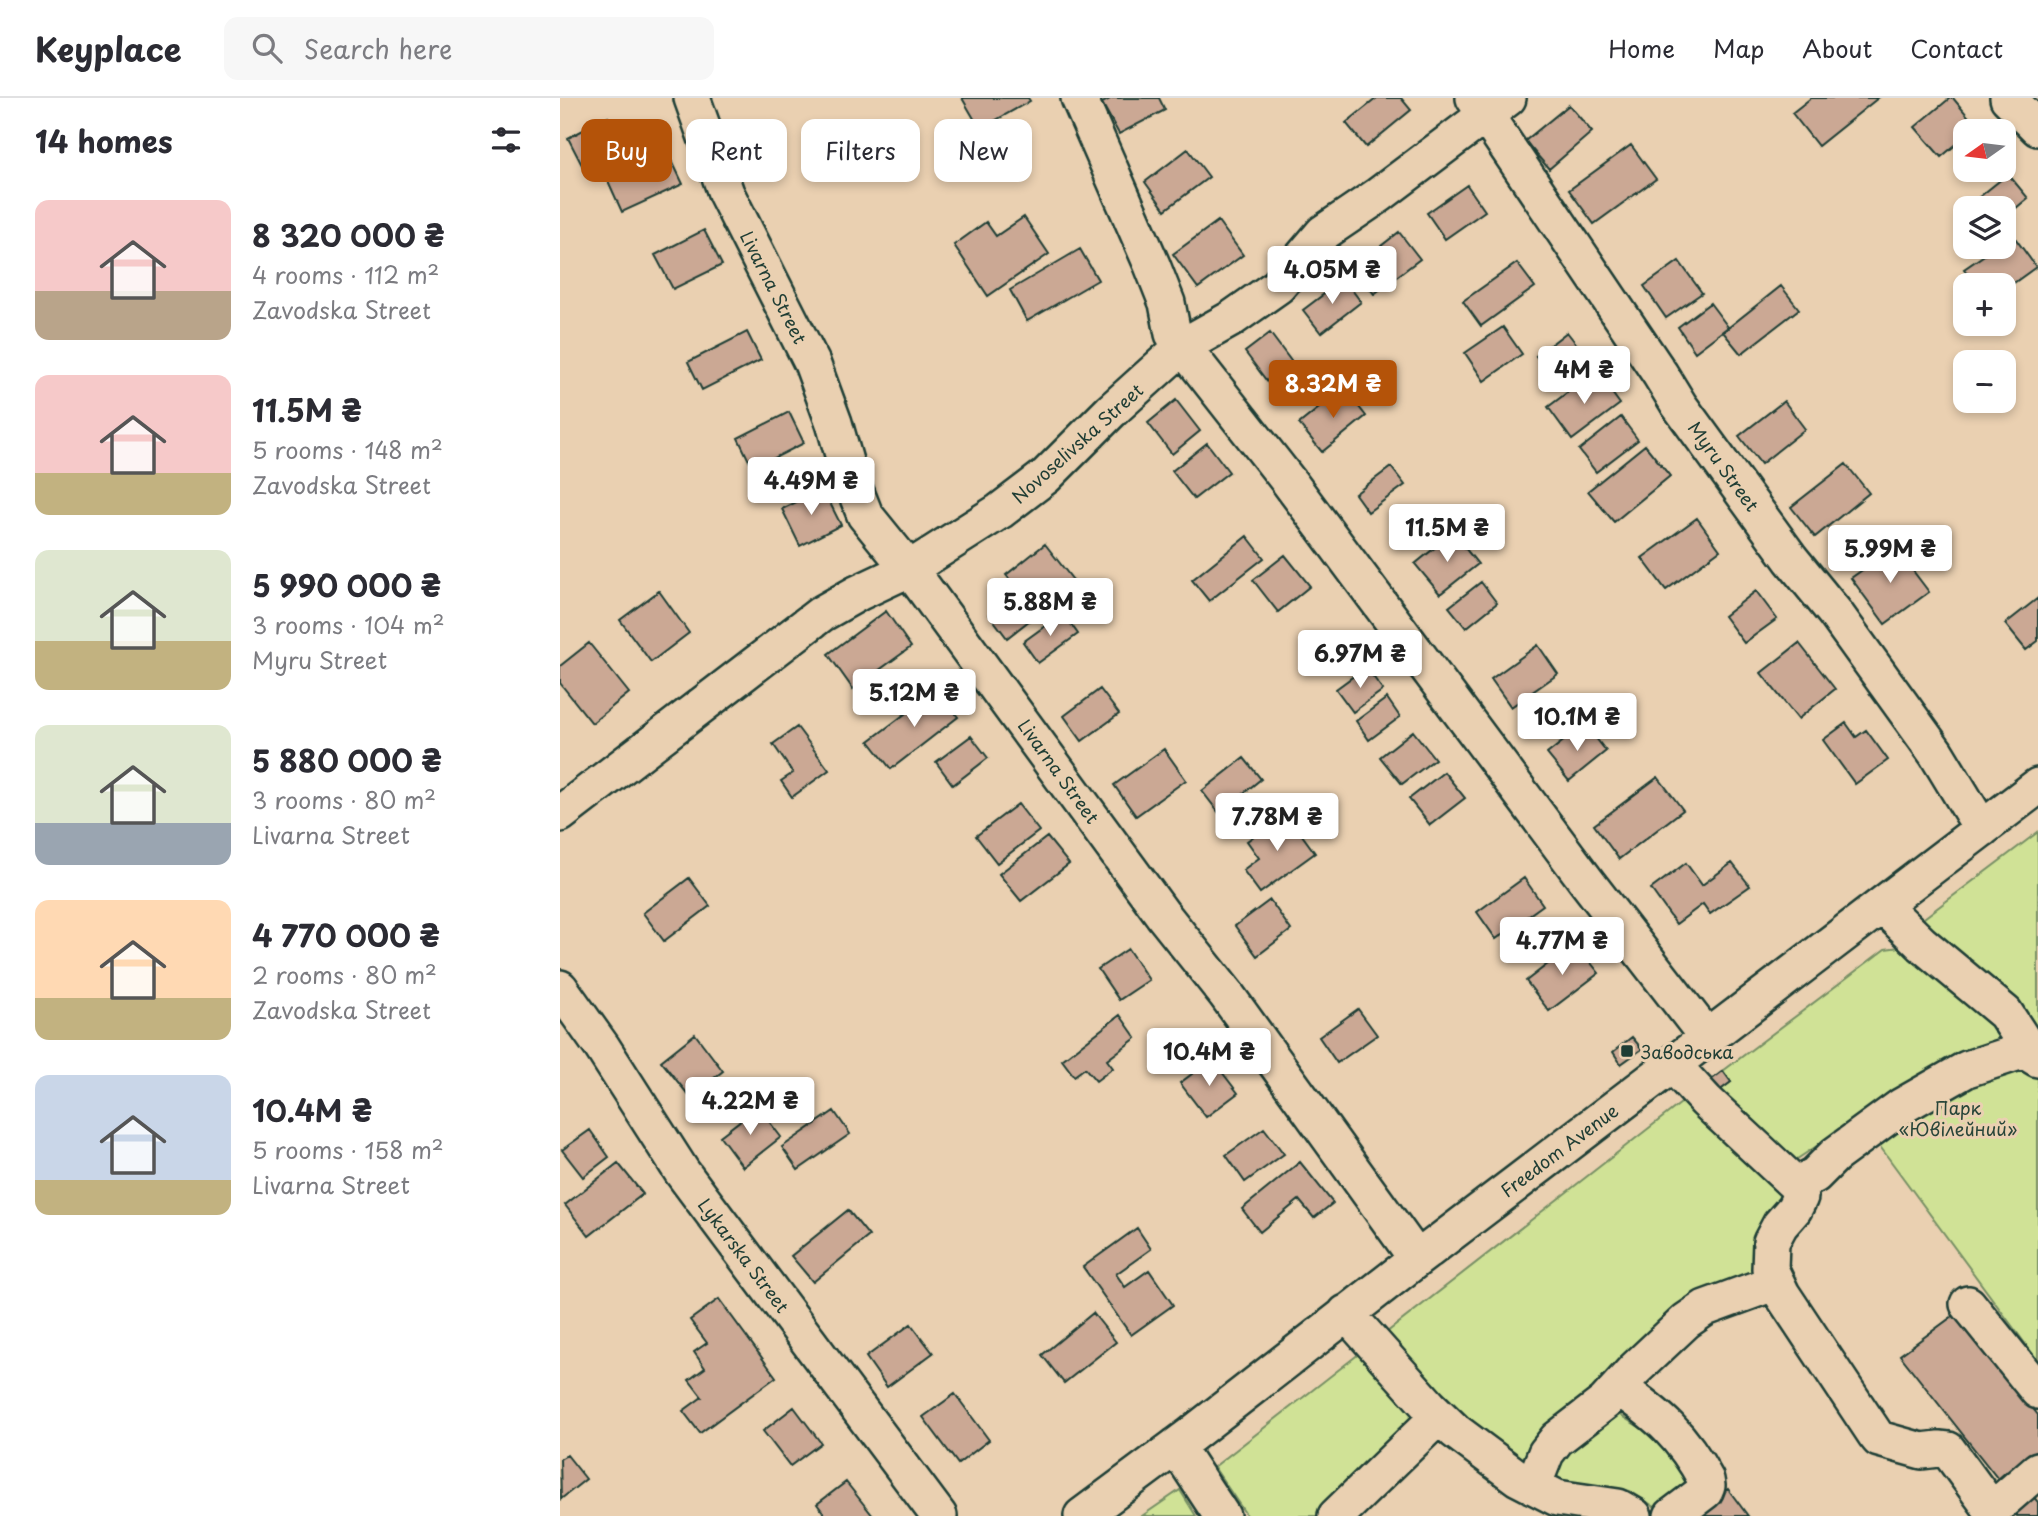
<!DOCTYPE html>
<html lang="en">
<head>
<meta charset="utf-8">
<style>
	:root { --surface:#fff; --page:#f7f7f7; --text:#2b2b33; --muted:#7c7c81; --line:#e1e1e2; --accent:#b45309 }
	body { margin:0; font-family:"Playpen Sans",sans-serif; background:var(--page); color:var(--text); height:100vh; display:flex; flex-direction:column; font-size:26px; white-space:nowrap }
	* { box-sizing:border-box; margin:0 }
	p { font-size:23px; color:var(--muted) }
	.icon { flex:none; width:38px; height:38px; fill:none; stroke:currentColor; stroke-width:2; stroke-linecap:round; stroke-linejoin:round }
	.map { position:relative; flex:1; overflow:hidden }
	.side { display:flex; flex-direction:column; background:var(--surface); width:560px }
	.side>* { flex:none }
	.top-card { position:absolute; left:21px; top:21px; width:665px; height:63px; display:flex; gap:14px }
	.needle { width:46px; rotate:256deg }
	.buttons { position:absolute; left:1393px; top:21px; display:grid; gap:14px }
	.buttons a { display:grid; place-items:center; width:63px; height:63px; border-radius:14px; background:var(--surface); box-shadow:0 4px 10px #0003; font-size:35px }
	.price { position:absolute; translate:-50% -60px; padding:0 16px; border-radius:7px; background:#fff; color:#222; font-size:23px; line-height:46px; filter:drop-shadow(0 2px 4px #0008) }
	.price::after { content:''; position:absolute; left:50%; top:42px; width:21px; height:16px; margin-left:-10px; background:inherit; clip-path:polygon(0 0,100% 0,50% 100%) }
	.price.active { background:var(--accent); color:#fff }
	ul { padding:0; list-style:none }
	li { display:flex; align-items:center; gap:21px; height:175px; padding:0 35px }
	li span { display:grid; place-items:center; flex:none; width:196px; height:140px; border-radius:14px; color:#555 }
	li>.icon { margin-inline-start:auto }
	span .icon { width:84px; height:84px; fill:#fffc; stroke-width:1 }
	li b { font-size:30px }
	h2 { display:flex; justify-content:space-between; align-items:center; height:84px; padding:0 35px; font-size:30px }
	.pill { padding:0 24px; border-radius:14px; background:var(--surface); box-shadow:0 4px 10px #0003; font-size:24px; line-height:63px }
	.pill.active { background:var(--accent); color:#fff }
	header { display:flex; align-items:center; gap:42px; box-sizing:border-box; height:98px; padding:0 35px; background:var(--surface); border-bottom:2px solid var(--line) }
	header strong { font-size:33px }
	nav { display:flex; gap:38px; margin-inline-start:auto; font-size:24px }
	.search { width:490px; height:63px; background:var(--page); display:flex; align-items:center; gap:18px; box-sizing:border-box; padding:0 24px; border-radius:14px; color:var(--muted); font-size:26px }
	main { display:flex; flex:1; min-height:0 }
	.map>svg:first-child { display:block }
	.green { fill:#d0e296; stroke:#789065; stroke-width:2 }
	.building { fill:#cba894; stroke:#1f3d34; stroke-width:2 }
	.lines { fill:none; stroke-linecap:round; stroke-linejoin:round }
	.minor-casing { stroke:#1f3d34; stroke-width:40 }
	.minor { stroke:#ead0b1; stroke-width:35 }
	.poi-dot { fill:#1f3d34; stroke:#ead0b1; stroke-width:2.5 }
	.labels { text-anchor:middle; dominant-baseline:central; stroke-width:6; stroke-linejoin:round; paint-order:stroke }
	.street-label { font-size:18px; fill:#1f3d34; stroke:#ead0b1 }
	.poi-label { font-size:18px; fill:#1f3d34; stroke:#ead0b1; text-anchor:start }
	.park-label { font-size:18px; fill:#284539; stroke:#ead0b1 }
</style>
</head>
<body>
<header>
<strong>Keyplace</strong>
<div class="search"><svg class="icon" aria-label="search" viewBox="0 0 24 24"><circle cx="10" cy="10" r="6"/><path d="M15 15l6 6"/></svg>Search here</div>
<nav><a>Home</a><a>Map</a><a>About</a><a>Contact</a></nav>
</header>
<main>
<section class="side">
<h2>14 homes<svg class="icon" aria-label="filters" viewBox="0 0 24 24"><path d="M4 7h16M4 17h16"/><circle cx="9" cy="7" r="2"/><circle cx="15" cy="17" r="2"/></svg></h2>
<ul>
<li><span style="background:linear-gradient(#f6c9c9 65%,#b9a48a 0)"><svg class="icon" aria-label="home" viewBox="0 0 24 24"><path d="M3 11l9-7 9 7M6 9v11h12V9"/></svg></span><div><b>8 320 000 ₴</b><p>4 rooms · 112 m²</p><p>Zavodska Street</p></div></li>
<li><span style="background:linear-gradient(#f6c9c9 70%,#c2b280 0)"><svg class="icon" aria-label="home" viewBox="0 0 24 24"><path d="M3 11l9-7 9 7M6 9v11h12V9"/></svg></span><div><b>11.5M ₴</b><p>5 rooms · 148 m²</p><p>Zavodska Street</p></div></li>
<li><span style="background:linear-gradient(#dfe7d0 65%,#c2b280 0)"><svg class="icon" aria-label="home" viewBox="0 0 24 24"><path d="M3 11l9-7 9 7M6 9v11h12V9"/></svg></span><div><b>5 990 000 ₴</b><p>3 rooms · 104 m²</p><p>Myru Street</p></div></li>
<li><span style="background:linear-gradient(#dfe7d0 70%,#9aa5b1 0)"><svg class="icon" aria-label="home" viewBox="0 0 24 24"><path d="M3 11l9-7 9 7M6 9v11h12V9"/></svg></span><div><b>5 880 000 ₴</b><p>3 rooms · 80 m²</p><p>Livarna Street</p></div></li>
<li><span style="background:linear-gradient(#ffd9b3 70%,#c2b280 0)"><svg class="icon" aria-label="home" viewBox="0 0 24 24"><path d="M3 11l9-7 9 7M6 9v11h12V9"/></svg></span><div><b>4 770 000 ₴</b><p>2 rooms · 80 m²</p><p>Zavodska Street</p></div></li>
<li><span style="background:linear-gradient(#c9d6e8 75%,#c2b280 0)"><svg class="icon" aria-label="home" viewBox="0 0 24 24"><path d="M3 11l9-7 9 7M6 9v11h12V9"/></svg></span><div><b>10.4M ₴</b><p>5 rooms · 158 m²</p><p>Livarna Street</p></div></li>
</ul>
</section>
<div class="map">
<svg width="1478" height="1418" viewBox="0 0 1478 1418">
	<rect width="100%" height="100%" fill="#ead0b1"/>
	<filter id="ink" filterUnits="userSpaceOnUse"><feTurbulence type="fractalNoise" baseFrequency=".0143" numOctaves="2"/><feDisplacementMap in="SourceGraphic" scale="14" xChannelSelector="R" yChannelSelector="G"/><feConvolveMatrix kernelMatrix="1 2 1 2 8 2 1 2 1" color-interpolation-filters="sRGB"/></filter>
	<g filter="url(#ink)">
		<path class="green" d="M1478,734v529l-179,-243 -71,47 -77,-68 20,-15 -8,-11 162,-122 15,-2 18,8 7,-27 -1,-10z
			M1130,998l89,84 5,23 -24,69 -231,197 -64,-48 -79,-88z
			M800,1255l57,57 -1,15 -96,91h-73l-33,-49z
			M1053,1313l52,32 28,39 -35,27 -28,-18 -68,-8 -13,-5 15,-30z
			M620,1392l16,26h-54z"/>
		<path class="building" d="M402,0h66l2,3 -50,28z
			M552,0h47l6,12 -46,24 -17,-31z
			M817,0h24l10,12 -45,37 -20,-24z
			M1251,0h67l-60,48 -26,-33z
			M1390,0h3l24,29 -5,4h-7v6l-24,20 -26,-30z
			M1009,7l23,27 -43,37 -24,-28z
			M48,19l16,31 -40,21 -16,-31z
			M104,46l19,40 -61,28 -18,-40z
			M1071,47l25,34 -62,45 -25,-34z
			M628,51l21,28 -44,33 -20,-28z
			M1448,76l20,24 -24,20v-10h-34l-2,-2z
			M907,87l18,26 -40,28 -18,-26z
			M464,119l25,37 -61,42 -34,-51 32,-23 10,14z
			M658,123l25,34 -45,33 -25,-34z
			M144,132l18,35 -49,24 -18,-34z
			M839,134l21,27 -46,35 -20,-27z
			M1453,137l23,32 -32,23v-5h-28l-12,-16 32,-22h8v-6z
			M520,151l18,31 -71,41 -17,-31z
			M1119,163l23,32 -36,25 -22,-32z
			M957,165l18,24 -54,39 -18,-25z
			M784,181l17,23 -40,31 -18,-23z
			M1221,188l18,23 -58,45 -18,-22z
			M1150,205l18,24 -33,25 -17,-25z
			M943,229l19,27 -38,27 -19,-28z
			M187,234l14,28 -59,30 -14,-28z
			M1007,234l18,23 -31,24 -18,-23z
			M710,235l27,36 -25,19 -27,-36z
			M1036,273l24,33 -48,36 -24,-33z
			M784,290l22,28 -44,36 -23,-28z
			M616,302l24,31 -28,23 -24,-31z
			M1224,303l21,28 -44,35 -22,-28z
			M229,314l15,31 -51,26 -15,-31z
			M1061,319l17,23 -42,32 -17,-22z
			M647,345l22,29 -35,27 -22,-28z
			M1085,347l25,31 -56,46 -26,-31z
			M1286,366l23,29 -54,44 -24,-30z
			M831,369l14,18 -37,27 -13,-18z
			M263,391l18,36 -41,21 -18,-37z
			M1137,420l23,32 -54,40 -24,-32z
			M893,435l25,31 -38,30 -25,-30z
			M687,438l17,22 -55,43 -17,-21z
			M485,446l31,40 -69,54 -18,-24 30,-23 -13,-16z
			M1335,449l34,45 -44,32 -34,-46z
			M725,457l25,31 -32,26 -25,-32z
			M921,484l16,21 -31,25 -17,-21z
			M99,493l30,42 -38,29 -31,-42z
			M1196,493l21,28 -33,24 -20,-27z
			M1478,500v43l-12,9 -21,-26z
			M326,513l25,36 -58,42 -25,-35z
			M503,515l15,21 -40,29 -15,-21z
			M782,535l11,14 -26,20 -11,-14z
			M29,545l40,50 -37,30 -32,-40v-17z
			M1239,545l36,46 -37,30 -37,-46z
			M978,547l20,29 -47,33 -20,-28z
			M806,569l17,23 -30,22 -17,-23z
			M540,591l19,25 -37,27 -18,-25z
			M377,592l21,27 -67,52 -22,-28z
			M827,600l13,19 -31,23 -13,-19z
			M1286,625l10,14 10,-7 22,30 -33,24 -32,-44z
			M1025,626l21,27 -37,30 -22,-27z
			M237,629l32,43 -37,27 -11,-16 12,-8 -20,-29z
			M853,633l22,28 -33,25 -22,-27z
			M411,638l17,22 -35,27 -17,-23z
			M604,651l22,31 -50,36 -22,-31z
			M684,660l17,21 -42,34 -17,-22z
			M884,674l21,26 -35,27 -21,-26z
			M1098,679l25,33 -64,49 -25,-34z
			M458,706l21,27 -42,32 -21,-27z
			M726,715l29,40 -55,40 -17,-23 16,-12 -12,-17z
			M487,739l22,27 -48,37 -22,-27z
			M1126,765l16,22 30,-22 18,23 -40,28 -7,-10 -27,20 -25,-35z
			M129,780l21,28 -46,35 -21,-28z
			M964,780l19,27 -47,34 -19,-27z
			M710,802l21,30 -34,26 -22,-30z
			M1015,845l24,30 -50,38 -23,-30z
			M568,851l21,31 -30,20 -21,-31z
			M798,911l19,26 -40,28 -18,-26z
			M560,917l16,23 -29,22 6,8 -17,13 -11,-13 -11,8 -12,-16z
			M135,936l28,37 -33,26 -29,-36z
			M1072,939l10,12 -21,15 -8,-12z
			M652,961l26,34 -32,24 -26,-34z
			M1163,973l8,11 -20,15 -8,-11z
			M198,1009l23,30 -38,30 -23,-31z
			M274,1013l16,23 -52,36 -16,-23z
			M704,1030l20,26 -39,28 -19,-27z
			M30,1032l19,27 -26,20 -21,-27z
			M740,1064l33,41 -19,15 -15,-18 -39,32 -18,-23z
			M58,1065l25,31 -54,42 -24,-31z
			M288,1112l21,26 -56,46 -22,-26z
			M577,1130l14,21 -35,25 9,13 24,-17 24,35 -42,30 -48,-68z
			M159,1201l57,78 -76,56 -17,-22 19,-14 -13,-17 16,-12 -11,-16 13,-9 -17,-23z
			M533,1215l23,29 -52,41 -22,-28z
			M1397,1215l81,102v34l-7,6 -16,28 -9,-11 -8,7 -98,-124z
			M351,1226l22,29 -46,34 -21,-30z
			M395,1296l34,46 -31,24 -35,-47z
			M234,1309l27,36 -31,23 -27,-35z
			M7,1357l19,24 -25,20 -1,-40z
			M286,1384l27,34h-47l-9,-12z
			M1168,1391l20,27h-55z
			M1472,1397l6,7v14h-21l-4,-5z"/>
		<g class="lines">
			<defs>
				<path id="minor" d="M132,0l34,95 86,170 22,60 14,49 17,43 52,64 246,336 63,79 191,265
					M519,0l73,167 15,38 6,31 117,149 297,399 120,155
					M914,0l186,276 19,31 112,154 44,54 101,140 46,76
					M1448,0l30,30
					M0,716l261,-200 37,-21 51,-24 91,-58 46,-35 65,-65 72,-65 48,-27 47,-33 45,-53 56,-38 129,-97
					M1322,807l40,39 83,69 28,43 5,3
					M0,890l42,59 80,125 257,344
					M1112,966l34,37 90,84 4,12 -6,12 -14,16 -9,17 -1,27 12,25 93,140 4,5 43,12 17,-2 9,1 44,60 1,6
					M1236,1087l19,-10 20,-20 67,-49 65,-37 61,-20
					M1408,1206l70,87
					M786,1215l83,93 26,25 63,47 39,20 61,9 16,9
					M1059,1290c40,28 63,47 87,92l1,6 -2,5 -33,25
					M616,1348l46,70
					M973,1388l13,-33 11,-14 48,-37 30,-33 51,-48 19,-13 71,-26
					M1432,1412l46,-40
					M522,1418l109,-81 226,-176 621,-473
					M776,1418l103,-100"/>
			</defs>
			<use href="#minor" class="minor-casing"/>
			<use href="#minor" class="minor"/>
		</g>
	</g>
	<rect class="poi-dot" x="1060" y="946" width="14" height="14" rx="3.5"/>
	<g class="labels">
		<g class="street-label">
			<text transform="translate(214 189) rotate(63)">Livarna Street</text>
			<text transform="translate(517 345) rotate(-42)">Novoselivska Street</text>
			<text transform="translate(1164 368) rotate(54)">Myru Street</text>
			<text transform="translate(499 673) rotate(54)">Livarna Street</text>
			<text transform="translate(999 1052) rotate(-37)">Freedom Avenue</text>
			<text transform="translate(184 1157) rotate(53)">Lykarska Street</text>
		</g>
		<g class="poi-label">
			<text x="1081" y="953">Заводська</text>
		</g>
		<g class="park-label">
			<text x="1398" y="1009">Парк<tspan x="1398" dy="21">«Ювілейний»</tspan></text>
		</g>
	</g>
</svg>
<div class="buttons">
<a><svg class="needle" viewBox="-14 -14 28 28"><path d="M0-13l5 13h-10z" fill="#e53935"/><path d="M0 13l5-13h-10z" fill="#7c7c81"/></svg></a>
<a><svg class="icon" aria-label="layers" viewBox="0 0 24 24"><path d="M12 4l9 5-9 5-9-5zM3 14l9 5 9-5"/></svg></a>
<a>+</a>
<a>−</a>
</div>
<b class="price" style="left:772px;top:208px">4.05M ₴</b>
<b class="price" style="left:1024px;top:308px">4M ₴</b>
<b class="price active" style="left:773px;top:322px">8.32M ₴</b>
<b class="price" style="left:251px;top:419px">4.49M ₴</b>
<b class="price" style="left:887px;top:466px">11.5M ₴</b>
<b class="price" style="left:1330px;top:487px">5.99M ₴</b>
<b class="price" style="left:490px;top:540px">5.88M ₴</b>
<b class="price" style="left:800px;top:592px">6.97M ₴</b>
<b class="price" style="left:354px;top:631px">5.12M ₴</b>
<b class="price" style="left:1017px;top:655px">10.1M ₴</b>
<b class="price" style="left:717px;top:755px">7.78M ₴</b>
<b class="price" style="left:1002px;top:879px">4.77M ₴</b>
<b class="price" style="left:649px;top:990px">10.4M ₴</b>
<b class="price" style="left:190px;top:1039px">4.22M ₴</b>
<div class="top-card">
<a class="pill active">Buy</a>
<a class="pill">Rent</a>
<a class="pill">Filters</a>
<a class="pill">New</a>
</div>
</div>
</main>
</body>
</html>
